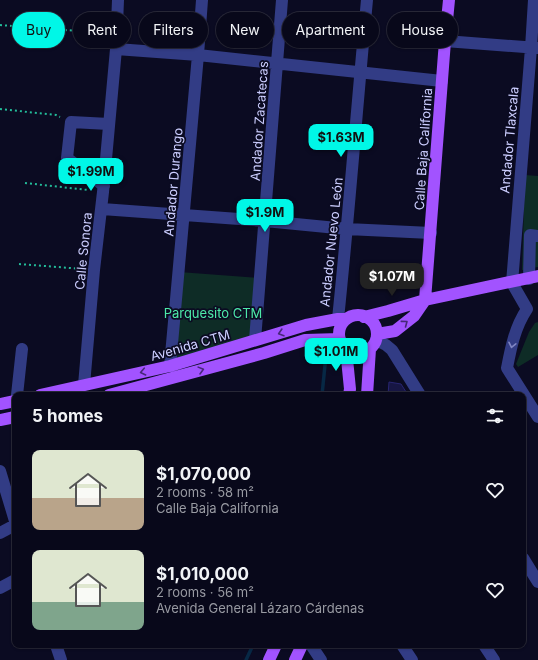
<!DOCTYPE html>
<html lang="en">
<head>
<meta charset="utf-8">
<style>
	:root { --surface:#08081a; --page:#111123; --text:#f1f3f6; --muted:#989aa2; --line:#292939; --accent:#00f7e7 }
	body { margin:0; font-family:Inter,sans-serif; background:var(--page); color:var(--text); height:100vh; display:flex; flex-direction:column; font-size:15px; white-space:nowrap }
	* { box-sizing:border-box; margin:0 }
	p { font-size:13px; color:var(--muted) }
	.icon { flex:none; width:22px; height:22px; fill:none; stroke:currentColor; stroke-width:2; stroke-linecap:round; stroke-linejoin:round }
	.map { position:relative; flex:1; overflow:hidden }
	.panel { position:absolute; left:12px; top:392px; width:514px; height:256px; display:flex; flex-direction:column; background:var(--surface); border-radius:8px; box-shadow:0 1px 3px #0004,0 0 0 1px var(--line) }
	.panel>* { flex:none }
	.banner { position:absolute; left:12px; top:12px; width:514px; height:36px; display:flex; gap:8px }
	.price { position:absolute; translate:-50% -34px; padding:0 9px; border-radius:8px; background:var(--accent); color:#111; font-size:13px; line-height:26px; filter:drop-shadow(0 1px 2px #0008) }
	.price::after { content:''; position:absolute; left:50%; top:24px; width:12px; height:9px; margin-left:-6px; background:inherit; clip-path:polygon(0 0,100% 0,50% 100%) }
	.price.selected { background:#222; color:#fff }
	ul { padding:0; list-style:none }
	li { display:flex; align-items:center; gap:12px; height:100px; padding:0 20px }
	li span { display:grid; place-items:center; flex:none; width:112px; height:80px; border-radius:8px; color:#555 }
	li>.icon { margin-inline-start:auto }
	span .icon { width:48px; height:48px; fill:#fffc; stroke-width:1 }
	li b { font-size:17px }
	h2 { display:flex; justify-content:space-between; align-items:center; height:48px; padding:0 20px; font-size:17px }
	.pill { padding:0 14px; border-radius:18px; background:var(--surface); box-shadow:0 1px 3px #0004,0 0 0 1px var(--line); font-size:14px; line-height:36px }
	.pill.selected { background:var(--accent); color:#111 }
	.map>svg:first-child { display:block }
	.green { fill:#0e2c26 }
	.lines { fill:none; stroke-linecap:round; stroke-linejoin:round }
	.stream { stroke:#072845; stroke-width:3.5 }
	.building { fill:#171644; stroke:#282572 }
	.path { stroke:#23bc99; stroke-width:2; stroke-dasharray:2 3; stroke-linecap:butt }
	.minor { stroke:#323c85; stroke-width:12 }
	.major { stroke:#a253ff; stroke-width:12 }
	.oneway { stroke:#47287a }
	.oneway2 { stroke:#7f85c2 }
	.labels { text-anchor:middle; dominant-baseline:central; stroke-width:3.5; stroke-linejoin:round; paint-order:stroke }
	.street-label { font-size:13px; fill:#ccceff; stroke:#0b0b22 }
	.park-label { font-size:13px; fill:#4de9a9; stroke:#0b0b22 }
</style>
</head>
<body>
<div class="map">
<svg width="538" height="660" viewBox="0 0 538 660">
	<rect width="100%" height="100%" fill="#0b0b22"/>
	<path class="green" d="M525,175l13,1v91l-16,3z
		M179,272l81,6 -5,62 -85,26z
		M538,322v33l-20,12 -2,-3 13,-32 6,-9z"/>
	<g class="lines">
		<path class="stream" d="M322,395l4,-40
			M246,660l7,-15"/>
	</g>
	<path class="building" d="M389,382l12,2 7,11h-20z"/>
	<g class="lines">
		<path class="path" d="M0,25l104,8
			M0,109l56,6 4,2
			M25,183l63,7
			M19,264l64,5"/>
		<path class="minor" d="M445,41l93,7
			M116,49l82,6 244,26
			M104,186l-37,-28 4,-36 38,2
			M102,209l163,12 82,8 84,4
			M529,279l1,-44 8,1
			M527,309l-15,-26 19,-235 3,-48
			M527,309c-12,18 -16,38 -20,59l31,49
			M338,319c11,-106 19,-213 29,-319
			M255,340l27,-340
			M376,340l10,5 6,5 28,45
			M170,366l28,-311 4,-55
			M84,385l10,-115 9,-78 13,-143 2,-49
			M17,395l5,-46
			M0,471l15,50
			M0,533l15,-8
			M523,558l15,24
			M0,588l15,-8
			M56,645l5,15
			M311,645l10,15
			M402,645l10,15
			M484,645l10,15"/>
		<path class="major" d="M339 334a19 19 0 1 1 38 0a19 19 0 1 1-38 0Z
			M364,317l24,-6 37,-11 113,-24
			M377,334l18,-3 19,-15 11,-16 20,-259 4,-41
			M346,349l4,40 -1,6
			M40,395l130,-29 136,-41 32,-6h8
			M109,395l155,-42 41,-13 35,-1
			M367,395l3,-46
			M0,404l15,-3
			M0,420l15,-3
			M269,660l7,-15
			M295,660l7,-15"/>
	</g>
	<defs><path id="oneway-chevron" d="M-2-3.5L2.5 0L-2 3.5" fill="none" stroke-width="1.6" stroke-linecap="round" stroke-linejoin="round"/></defs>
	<g class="oneway">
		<use href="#oneway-chevron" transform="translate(405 323) rotate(-37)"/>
		<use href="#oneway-chevron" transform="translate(281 333) rotate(163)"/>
		<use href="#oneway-chevron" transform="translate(201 370) rotate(-15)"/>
		<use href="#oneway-chevron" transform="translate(143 372) rotate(168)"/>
	</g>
	<use class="oneway2" href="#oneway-chevron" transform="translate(512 345) rotate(102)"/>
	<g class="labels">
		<g class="street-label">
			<text transform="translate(259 121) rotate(-86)">Andador Zacatecas</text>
			<text transform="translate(509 140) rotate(-85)">Andador Tlaxcala</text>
			<text transform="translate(423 149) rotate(-86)">Calle Baja California</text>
			<text transform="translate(173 182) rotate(-85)">Andador Durango</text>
			<text transform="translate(331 242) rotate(-84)">Andador Nuevo León</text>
			<text transform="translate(83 251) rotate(-84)">Calle Sonora</text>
			<text transform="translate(190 345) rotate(-16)">Avenida CTM</text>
		</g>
		<g class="park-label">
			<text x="213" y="313">Parquesito CTM</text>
		</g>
	</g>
</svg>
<b class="price" style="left:341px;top:158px">$1.63M</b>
<b class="price" style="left:91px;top:192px">$1.99M</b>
<b class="price" style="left:265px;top:233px">$1.9M</b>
<b class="price selected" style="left:392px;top:297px">$1.07M</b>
<b class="price" style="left:336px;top:372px">$1.01M</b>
<div class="banner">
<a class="pill selected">Buy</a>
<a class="pill">Rent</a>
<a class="pill">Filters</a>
<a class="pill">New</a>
<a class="pill">Apartment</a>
<a class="pill">House</a>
</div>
<section class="panel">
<h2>5 homes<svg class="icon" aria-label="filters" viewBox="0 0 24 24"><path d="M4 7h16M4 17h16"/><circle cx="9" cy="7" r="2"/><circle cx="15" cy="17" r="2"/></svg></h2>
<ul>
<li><span style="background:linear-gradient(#dfe7d0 60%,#b9a48a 0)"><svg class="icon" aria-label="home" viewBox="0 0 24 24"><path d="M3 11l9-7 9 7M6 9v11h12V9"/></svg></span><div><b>$1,070,000</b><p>2 rooms · 58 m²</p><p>Calle Baja California</p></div><svg class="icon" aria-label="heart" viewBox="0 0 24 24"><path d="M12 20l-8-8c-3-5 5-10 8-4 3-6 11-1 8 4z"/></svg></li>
<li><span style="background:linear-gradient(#dfe7d0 65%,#7fa58c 0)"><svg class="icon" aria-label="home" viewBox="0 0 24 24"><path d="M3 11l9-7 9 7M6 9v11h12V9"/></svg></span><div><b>$1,010,000</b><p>2 rooms · 56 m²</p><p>Avenida General Lázaro Cárdenas</p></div><svg class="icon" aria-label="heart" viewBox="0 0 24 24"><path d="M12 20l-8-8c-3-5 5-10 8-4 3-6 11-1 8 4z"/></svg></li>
</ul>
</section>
</div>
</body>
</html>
